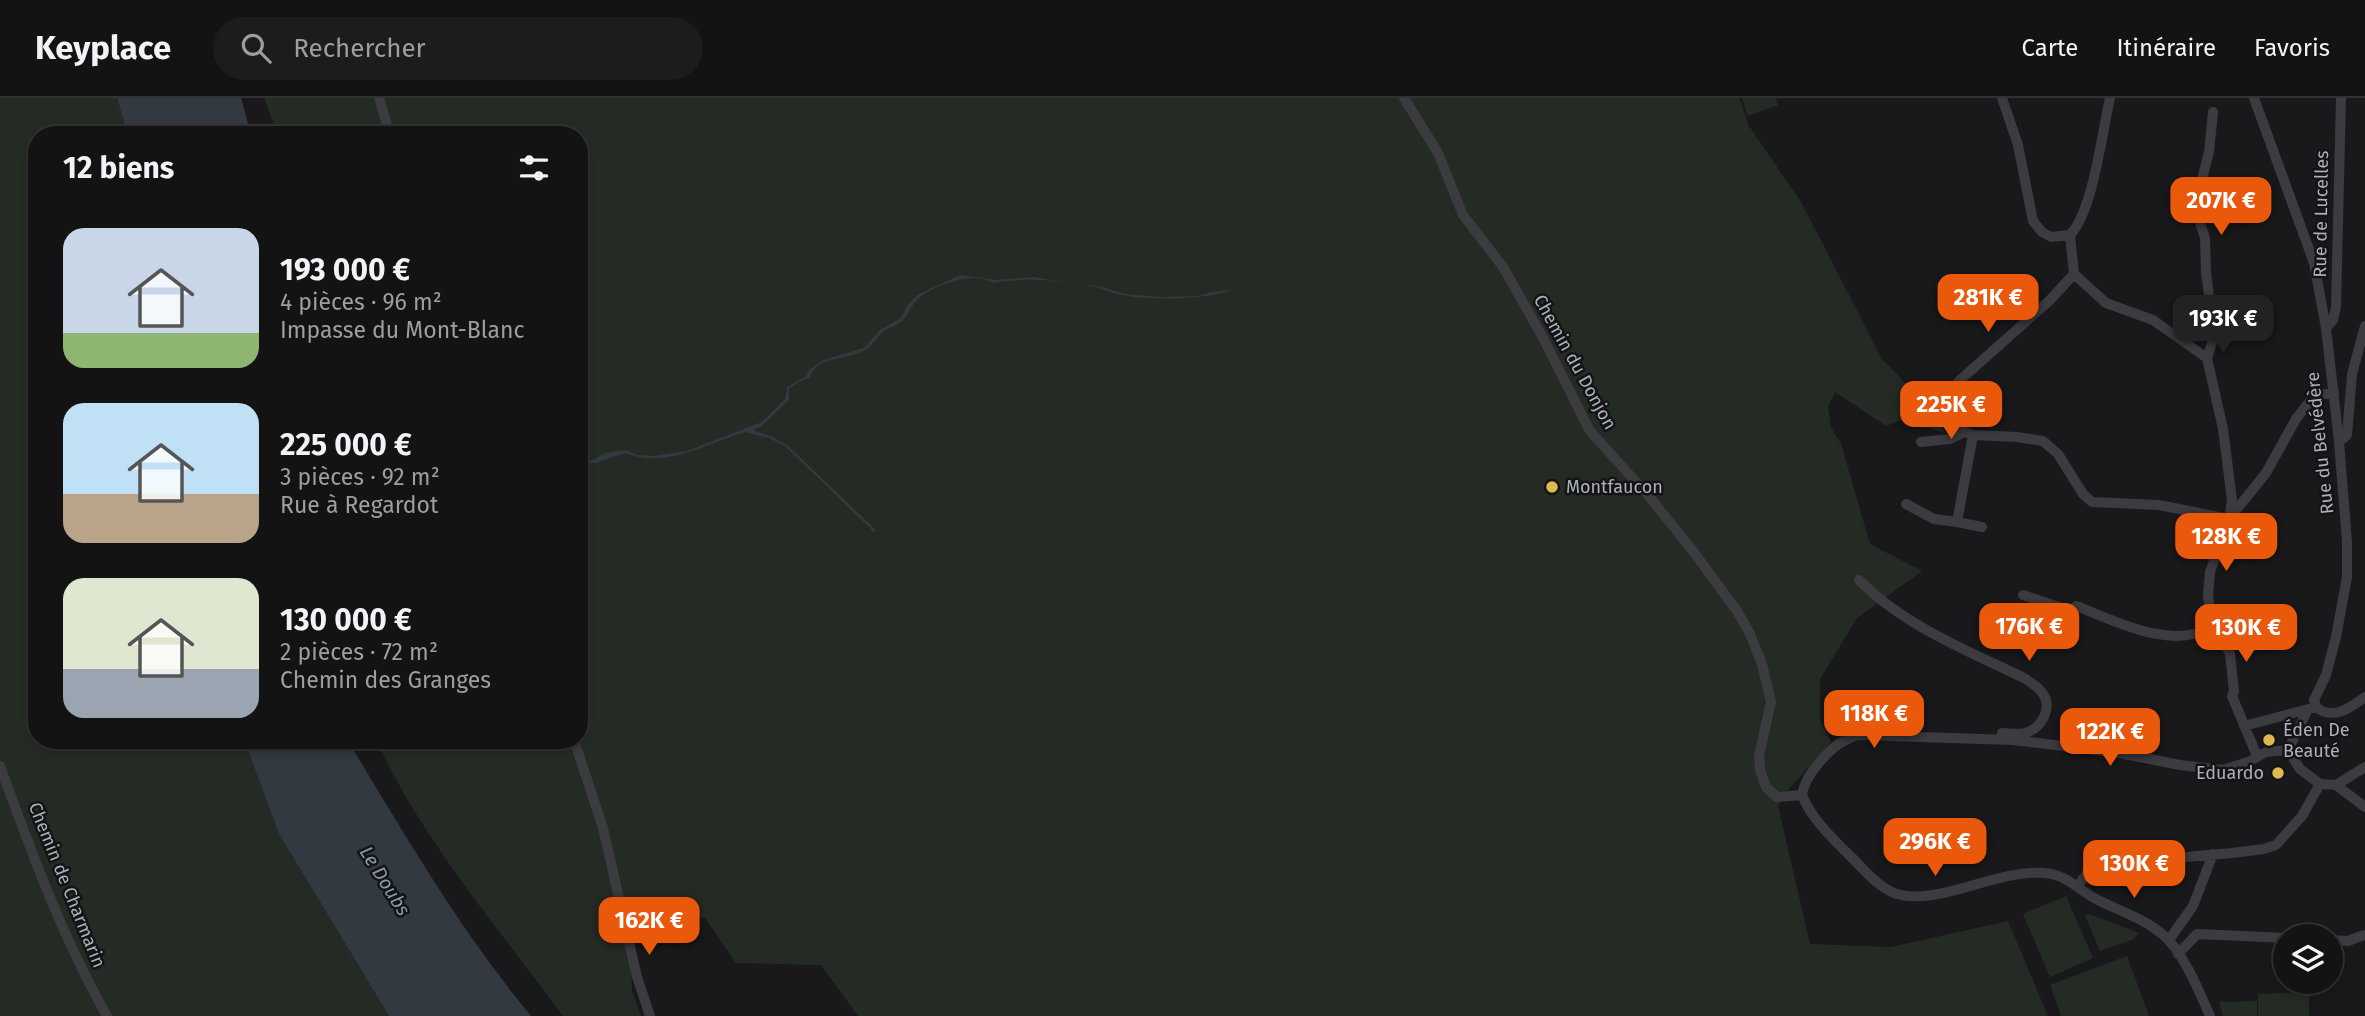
<!DOCTYPE html>
<html lang="fr">
<head>
<meta charset="utf-8">
<style>
	:root { --surface:#131314; --page:#1c1c1d; --text:#f1f3f6; --muted:#9d9ea0; --line:#323234; --accent:#ea580c }
	body { margin:0; font-family:"Fira Sans",sans-serif; background:var(--page); color:var(--text); height:100vh; display:flex; flex-direction:column; font-size:26px; white-space:nowrap }
	* { box-sizing:border-box; margin:0 }
	p { font-size:23px; color:var(--muted) }
	.icon { flex:none; width:38px; height:38px; fill:none; stroke:currentColor; stroke-width:2; stroke-linecap:round; stroke-linejoin:round }
	.map { position:relative; flex:1; overflow:hidden }
	.drawer { position:absolute; left:28px; top:28px; width:560px; height:623px; display:flex; flex-direction:column; background:var(--surface); border-radius:28px; box-shadow:0 4px 10px #0003,0 0 0 2px var(--line) }
	.drawer>* { flex:none }
	.buttons { position:absolute; left:2273px; top:826px; display:grid; gap:14px }
	.buttons a { display:grid; place-items:center; width:70px; height:70px; border-radius:50%; background:var(--surface); box-shadow:0 4px 10px #0003,0 0 0 2px var(--line); font-size:35px }
	.price { position:absolute; translate:-50% -60px; padding:0 16px; border-radius:14px; background:var(--accent); color:#fff; font-size:23px; line-height:46px; filter:drop-shadow(0 2px 4px #0008) }
	.price::after { content:''; position:absolute; left:50%; top:42px; width:21px; height:16px; margin-left:-10px; background:inherit; clip-path:polygon(0 0,100% 0,50% 100%) }
	.price.active { background:#222; color:#fff }
	ul { padding:0; list-style:none }
	li { display:flex; align-items:center; gap:21px; height:175px; padding:0 35px }
	li span { display:grid; place-items:center; flex:none; width:196px; height:140px; border-radius:21px; color:#555 }
	li>.icon { margin-inline-start:auto }
	span .icon { width:84px; height:84px; fill:#fffc; stroke-width:1 }
	li b { font-size:30px }
	h2 { display:flex; justify-content:space-between; align-items:center; height:84px; padding:0 35px; font-size:30px }
	header { display:flex; align-items:center; gap:42px; box-sizing:border-box; height:98px; padding:0 35px; background:var(--surface); border-bottom:2px solid var(--line) }
	header strong { font-size:33px }
	nav { display:flex; gap:38px; margin-inline-start:auto; font-size:24px }
	.search { width:490px; height:63px; background:var(--page); display:flex; align-items:center; gap:18px; box-sizing:border-box; padding:0 24px; border-radius:38px; color:var(--muted); font-size:26px }
	.map>svg:first-child { display:block }
	.green { fill:#242b25 }
	.water { fill:#333940 }
	.lines { fill:none; stroke-linecap:round; stroke-linejoin:round }
	.minor { stroke:#3b3b40; stroke-width:10 }
	.poi-dot { fill:#dfb84e; stroke:#141416; stroke-width:2.5 }
	.labels { text-anchor:middle; dominant-baseline:central; stroke-width:5; stroke-linejoin:round; paint-order:stroke }
	.street-label { font-size:18px; fill:#adb0b9; stroke:#141416 }
	.poi-label { font-size:18px; fill:#adb0b9; stroke:#141416; text-anchor:start }
	.water-label { font-size:19px; font-style:italic; fill:#889bb0; stroke:#141416 }
</style>
</head>
<body>
<header>
<strong>Keyplace</strong>
<div class="search"><svg class="icon" aria-label="search" viewBox="0 0 24 24"><circle cx="10" cy="10" r="6"/><path d="M15 15l6 6"/></svg>Rechercher</div>
<nav><a>Carte</a><a>Itinéraire</a><a>Favoris</a></nav>
</header>
<div class="map">
<svg width="2365" height="918" viewBox="0 0 2365 918">
	<rect width="100%" height="100%" fill="#19191b"/>
	<path class="green" d="M0,0h117l11,37h-91v605h207l35,94 110,182h-389z
		M264,0h1475l10,28 52,76 81,157 35,36 17,10 11,28 -44,-13 -15,6 -51,-34 -7,15 3,20 10,17 29,100 52,27 -65,47 -37,61v41l11,22 -44,49 -9,15 32,138 81,3 117,-26 40,95h-1190l-37,-51 -85,-2 -31,-45 -76,-14 3,87 9,25h-78c-64,-87 -142,-178 -187,-276h203v-605h-301z
		M1742,0h33l3,7 -30,11z
		M2066,798l27,62 -43,19 -27,-63z
		M2089,816l5,2 45,17 -5,6 -34,12 -15,-35z
		M2127,858l22,60h-88l-11,-31z
		M2309,894v24h-51v-22z
		M2257,903v15h-34l-4,-14z"/>
	<path class="water" d="M117,0h124l10,37h-123z
		M960,177l36,5 37,-3 69,10 23,7 36,3 37,-1 15,-4 22,-3c-28,11 -82,12 -113,6 -9,-1 -17,-6 -26,-8 -33,-7 -70,-10 -103,-4 -18,-13 -60,2 -75,16 -7,6 -9,16 -16,22 -5,5 -12,6 -18,10 -8,6 -11,15 -19,19 -17,11 -49,5 -55,28 -9,1 -13,7 -21,10v12l-27,26 -9,4 20,7 15,9 88,84 -2,2 -89,-86 -16,-8 -24,-6c-39,12 -79,37 -120,21l-29,10h-10l20,-10 21,-3 10,5 15,1 35,-5 75,-29 23,-23 2,-12 19,-11 3,-6 14,-10 41,-12 16,-18 21,-12 6,-12 10,-11z
		M244,642h108l2,11c55,91 109,183 177,265h-142l-110,-182z"/>
	<g class="lines">
		<path class="minor" d="M379,0l11,37
			M1404,0l34,55 25,62 40,52 39,69 48,95 57,63 46,57 44,60 13,23 12,30 9,38 -12,54 1,14 6,17 11,10 25,-2
			M2002,0l16,47 15,76 9,11 9,5 19,-2c23,-24 32,-102 40,-137
			M2254,0l60,165 12,65 13,114 8,100v35l-11,60 -10,38 -12,25 2,7
			M2070,137l4,39 32,29 47,17 54,38 16,71 9,71 -3,19 -19,53 -2,24 4,31 8,6 10,21 4,37 -2,5 25,60
			M2074,176l-25,27 -90,80 -5,7v28l10,16 9,3 44,2 26,4 15,13 25,40 9,8 67,3 70,14
			M2326,230l7,-8 3,-13 5,-209
			M2207,260l5,-15 -1,-31 -5,-40 -1,-34 -8,-24 3,-27 9,-35 4,-40
			M1921,344l29,-3 14,-7
			M2339,344l8,-7 5,-61 13,-48
			M1906,406l28,15 23,3 16,-87
			M2229,421l37,-46 30,-54 17,-22 21,-5
			M1957,424l25,5
			M1859,482c45,46 110,71 167,99 6,5 13,8 17,15 10,14 -2,35 -18,39 -7,2 -16,0 -23,0
			M2023,497l51,17 2,-6c40,15 95,45 136,21
			M2316,609c17,14 34,1 49,-10
			M2244,628l72,-19
			M574,642l29,88 34,149 13,39
			M2288,652l12,19 20,15
			M2288,652l20,-41
			M0,668c31,85 62,171 107,250
			M2320,686l16,1 29,22
			M2336,687l29,-18
			M1802,697c2,-17 21,-39 35,-50 5,-4 14,-7 20,-10l156,5 106,13 61,12 43,5 25,-8 18,-10 22,-2
			M1802,697c9,23 29,42 46,59 14,13 30,34 49,40 42,12 100,-25 147,-21 21,1 34,16 52,26 21,11 47,19 66,35 21,17 37,57 48,82
			M2078,788l13,-19 20,-7 52,-1 69,-6 32,-4 12,-4 26,-29 18,-32
			M2169,842l24,-34 20,-52
			M2331,842l17,1 16,-6
			M2178,856l19,-20 89,4"/>
	</g>
	<g class="poi-dot">
		<circle cx="1552" cy="389" r="7"/>
		<circle cx="2269" cy="642" r="7"/>
		<circle cx="2278" cy="675" r="7"/>
	</g>
	<g class="labels">
		<g class="street-label">
			<text transform="translate(2321 116) rotate(-89)">Rue de Lucelles</text>
			<text transform="translate(1575 264) rotate(61)">Chemin du Donjon</text>
			<text transform="translate(2320 345) rotate(-96)">Rue du Belvédère</text>
			<text transform="translate(67 787) rotate(68)">Chemin de Charmarin</text>
		</g>
		<g class="poi-label">
			<text x="1566" y="389">Montfaucon</text>
			<text x="2283" y="632">Éden De<tspan x="2283" dy="21">Beauté</tspan></text>
			<text x="2264" y="675" text-anchor="end">Eduardo</text>
		</g>
		<g class="water-label">
			<text transform="translate(385 783) rotate(58)">Le Doubs</text>
		</g>
	</g>
</svg>
<div class="buttons">
<a><svg class="icon" aria-label="layers" viewBox="0 0 24 24"><path d="M12 4l9 5-9 5-9-5zM3 14l9 5 9-5"/></svg></a>
</div>
<b class="price" style="left:2221px;top:139px">207K €</b>
<b class="price" style="left:1988px;top:236px">281K €</b>
<b class="price active" style="left:2223px;top:257px">193K €</b>
<b class="price" style="left:1951px;top:343px">225K €</b>
<b class="price" style="left:2226px;top:475px">128K €</b>
<b class="price" style="left:2029px;top:565px">176K €</b>
<b class="price" style="left:2246px;top:566px">130K €</b>
<b class="price" style="left:1874px;top:652px">118K €</b>
<b class="price" style="left:2110px;top:670px">122K €</b>
<b class="price" style="left:1935px;top:780px">296K €</b>
<b class="price" style="left:2134px;top:802px">130K €</b>
<b class="price" style="left:649px;top:859px">162K €</b>
<section class="drawer">
<h2>12 biens<svg class="icon" aria-label="filters" viewBox="0 0 24 24"><path d="M4 7h16M4 17h16"/><circle cx="9" cy="7" r="2"/><circle cx="15" cy="17" r="2"/></svg></h2>
<ul>
<li><span style="background:linear-gradient(#c9d6e8 75%,#8fb573 0)"><svg class="icon" aria-label="home" viewBox="0 0 24 24"><path d="M3 11l9-7 9 7M6 9v11h12V9"/></svg></span><div><b>193 000 €</b><p>4 pièces · 96 m²</p><p>Impasse du Mont-Blanc</p></div></li>
<li><span style="background:linear-gradient(#bfe0f5 65%,#b9a48a 0)"><svg class="icon" aria-label="home" viewBox="0 0 24 24"><path d="M3 11l9-7 9 7M6 9v11h12V9"/></svg></span><div><b>225 000 €</b><p>3 pièces · 92 m²</p><p>Rue à Regardot</p></div></li>
<li><span style="background:linear-gradient(#dfe7d0 65%,#9aa5b1 0)"><svg class="icon" aria-label="home" viewBox="0 0 24 24"><path d="M3 11l9-7 9 7M6 9v11h12V9"/></svg></span><div><b>130 000 €</b><p>2 pièces · 72 m²</p><p>Chemin des Granges</p></div></li>
</ul>
</section>
</div>
</body>
</html>
